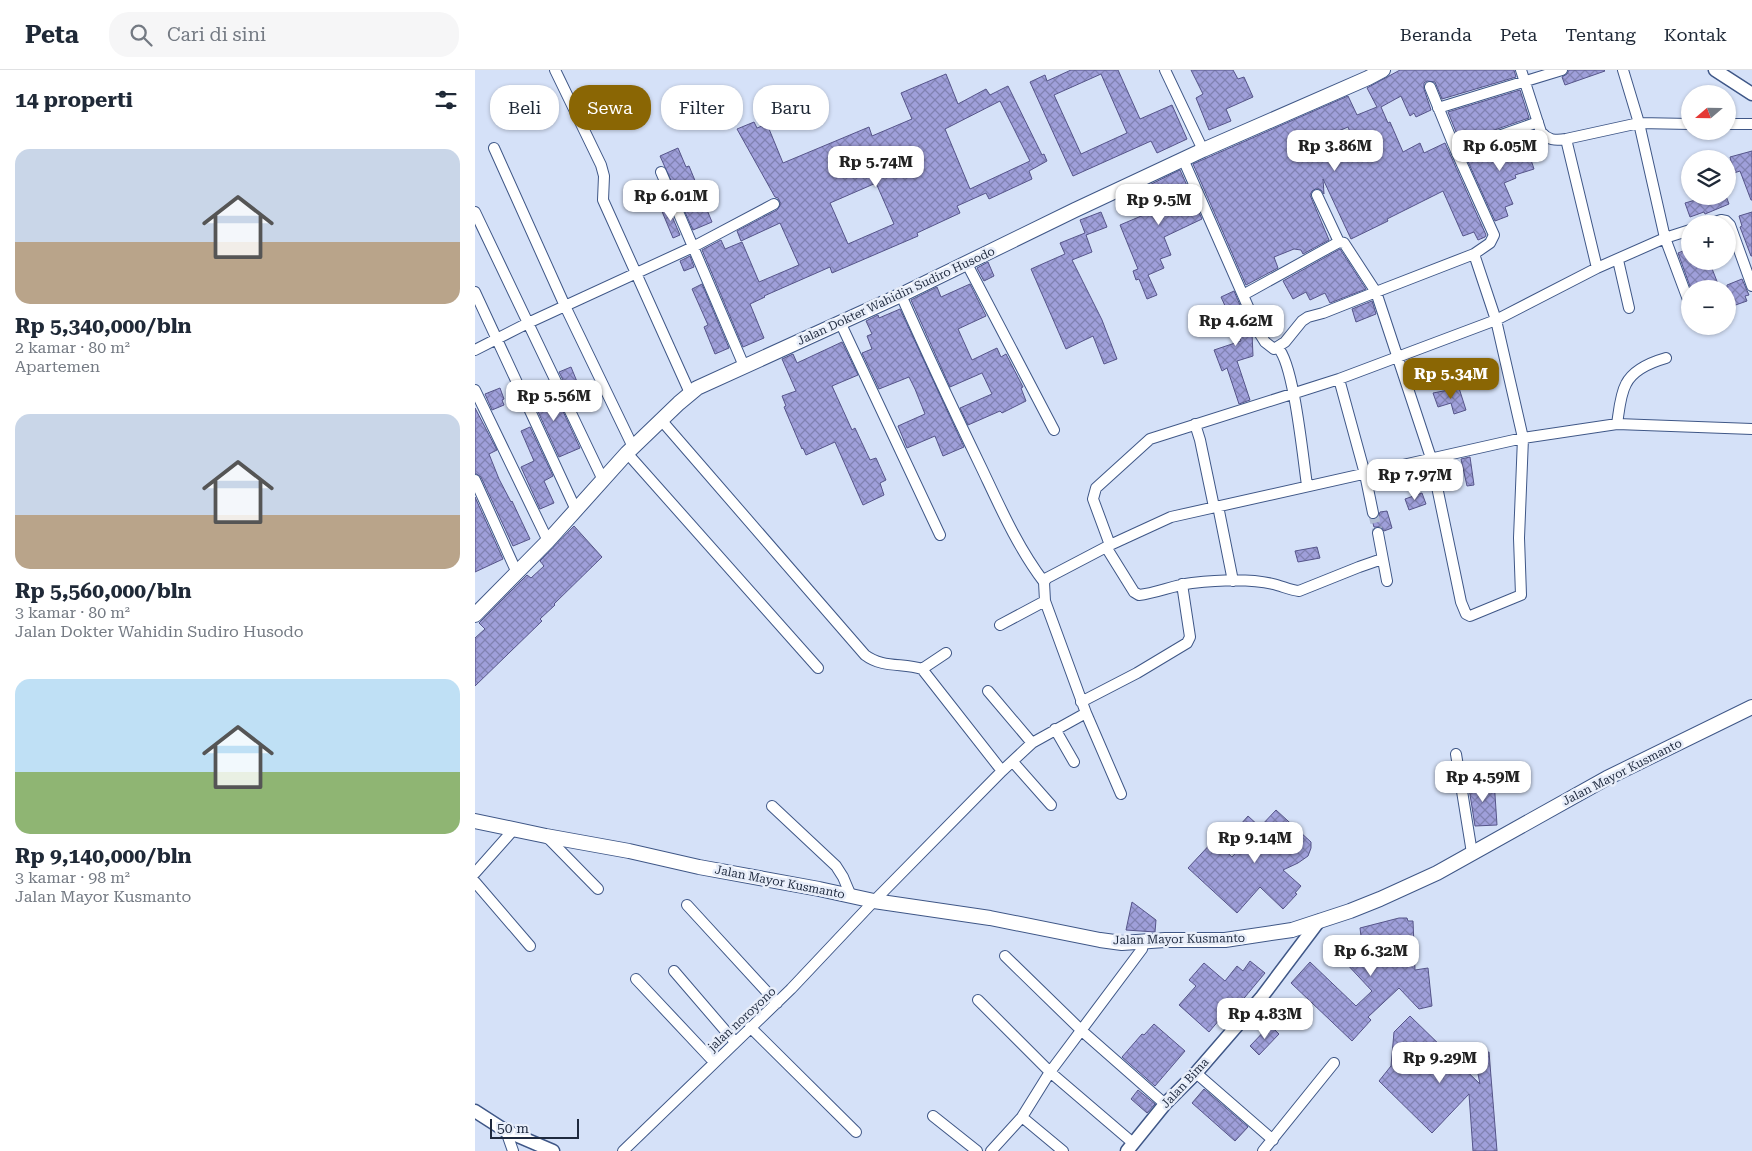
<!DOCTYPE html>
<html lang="id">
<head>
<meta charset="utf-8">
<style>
	:root { --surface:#fff; --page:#f6f6f7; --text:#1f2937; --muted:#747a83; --line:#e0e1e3; --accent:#8a6604 }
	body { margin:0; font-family:"Roboto Serif",serif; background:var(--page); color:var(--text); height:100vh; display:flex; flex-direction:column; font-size:19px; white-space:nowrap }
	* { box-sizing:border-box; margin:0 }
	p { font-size:16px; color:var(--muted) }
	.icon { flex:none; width:28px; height:28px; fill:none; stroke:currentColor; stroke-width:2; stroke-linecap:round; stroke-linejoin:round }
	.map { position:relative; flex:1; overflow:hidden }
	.drawer { display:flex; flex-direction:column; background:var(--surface); width:475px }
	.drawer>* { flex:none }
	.hud { position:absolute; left:15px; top:15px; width:475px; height:45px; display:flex; gap:10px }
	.needle { width:32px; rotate:250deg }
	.buttons { position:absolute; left:1206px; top:15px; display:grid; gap:10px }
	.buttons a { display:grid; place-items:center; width:55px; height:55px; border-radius:50%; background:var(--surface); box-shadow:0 1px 4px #0004; font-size:25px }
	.scale { position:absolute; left:15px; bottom:12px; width:89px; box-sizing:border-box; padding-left:5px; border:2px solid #1e293e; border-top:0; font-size:14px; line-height:18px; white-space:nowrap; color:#1e293e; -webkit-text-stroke:4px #e8eefa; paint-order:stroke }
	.price { position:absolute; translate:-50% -42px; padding:0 11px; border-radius:10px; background:#fff; color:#222; font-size:16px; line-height:32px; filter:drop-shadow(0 1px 2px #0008) }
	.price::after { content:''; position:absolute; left:50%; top:30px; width:15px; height:11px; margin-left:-8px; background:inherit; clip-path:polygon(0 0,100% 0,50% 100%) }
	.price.active { background:var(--accent); color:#fff }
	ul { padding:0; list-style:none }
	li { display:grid; align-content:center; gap:10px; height:265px; padding:0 15px }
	li span { display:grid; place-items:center; height:155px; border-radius:15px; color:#555 }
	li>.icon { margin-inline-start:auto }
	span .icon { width:90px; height:90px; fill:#fffc; stroke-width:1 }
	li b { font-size:21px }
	h2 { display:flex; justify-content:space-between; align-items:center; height:60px; padding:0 15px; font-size:21px }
	.pill { padding:0 18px; border-radius:20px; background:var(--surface); box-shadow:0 1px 4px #0004; font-size:18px; line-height:45px }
	.pill.active { background:var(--accent); color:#fff }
	header { display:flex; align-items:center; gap:30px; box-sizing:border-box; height:70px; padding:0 25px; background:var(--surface); border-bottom:1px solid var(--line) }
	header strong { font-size:24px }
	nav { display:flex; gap:28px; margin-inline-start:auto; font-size:18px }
	.search { width:350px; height:45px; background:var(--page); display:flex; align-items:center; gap:12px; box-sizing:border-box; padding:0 18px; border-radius:20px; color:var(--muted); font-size:19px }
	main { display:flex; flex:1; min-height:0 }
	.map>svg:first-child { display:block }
	.building { fill:url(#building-cross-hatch); stroke:#56558a; fill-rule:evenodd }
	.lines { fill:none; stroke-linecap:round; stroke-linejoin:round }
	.minor-tunnel { stroke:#b0bcd3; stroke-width:10; stroke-dasharray:10 5; stroke-linecap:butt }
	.minor-casing { stroke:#3f5787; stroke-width:12 }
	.tertiary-casing { stroke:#3f5787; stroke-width:15 }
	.secondary-casing { stroke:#3f5787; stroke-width:16 }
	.minor { stroke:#fff; stroke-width:10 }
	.tertiary { stroke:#fff; stroke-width:12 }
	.secondary { stroke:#fff; stroke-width:14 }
	.labels { text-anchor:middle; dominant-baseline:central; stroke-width:5; stroke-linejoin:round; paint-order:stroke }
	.street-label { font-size:12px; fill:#1e293e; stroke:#e8eefa }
</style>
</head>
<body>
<header>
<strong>Peta</strong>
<div class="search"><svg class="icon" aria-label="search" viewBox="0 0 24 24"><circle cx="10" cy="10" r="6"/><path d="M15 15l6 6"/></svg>Cari di sini</div>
<nav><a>Beranda</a><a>Peta</a><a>Tentang</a><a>Kontak</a></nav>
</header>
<main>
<section class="drawer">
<h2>14 properti<svg class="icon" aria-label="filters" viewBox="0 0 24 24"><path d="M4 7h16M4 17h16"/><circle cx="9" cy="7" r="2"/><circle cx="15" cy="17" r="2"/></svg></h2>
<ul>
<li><span style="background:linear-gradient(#c9d6e8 60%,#b9a48a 0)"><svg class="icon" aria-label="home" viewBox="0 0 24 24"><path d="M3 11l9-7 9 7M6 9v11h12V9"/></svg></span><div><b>Rp 5,340,000/bln</b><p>2 kamar · 80 m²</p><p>Apartemen</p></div></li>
<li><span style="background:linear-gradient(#c9d6e8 65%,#b9a48a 0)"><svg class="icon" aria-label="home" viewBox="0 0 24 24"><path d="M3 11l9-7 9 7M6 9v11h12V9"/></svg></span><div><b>Rp 5,560,000/bln</b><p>3 kamar · 80 m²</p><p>Jalan Dokter Wahidin Sudiro Husodo</p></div></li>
<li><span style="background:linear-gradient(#bfe0f5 60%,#8fb573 0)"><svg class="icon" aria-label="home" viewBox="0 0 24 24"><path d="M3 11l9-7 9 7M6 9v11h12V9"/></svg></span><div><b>Rp 9,140,000/bln</b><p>3 kamar · 98 m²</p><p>Jalan Mayor Kusmanto</p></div></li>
</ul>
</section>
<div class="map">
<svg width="1277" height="1081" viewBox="0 0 1277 1081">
	<defs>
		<pattern id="building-cross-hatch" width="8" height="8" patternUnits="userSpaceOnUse" patternTransform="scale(1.25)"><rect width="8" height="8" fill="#9f9fda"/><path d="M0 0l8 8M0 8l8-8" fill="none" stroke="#8182b2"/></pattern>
	</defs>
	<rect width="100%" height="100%" fill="#d5e1f8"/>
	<path class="building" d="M596,0h47l22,49 32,-14 15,34 -30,14 -6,-12 -78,35 -43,-94 15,-7 2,6zM626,4l26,59 -46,21 -27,-59z
		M716,0h42l5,9 6,-2 9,20 -27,12 5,12 -22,9 -13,-32 7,-4z
		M925,0h114l2,7 -74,22 -7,-17 -8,-1 -3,2v6l7,21 -15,7 -2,-4 -4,3 -9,-20 -20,11 7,16 2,-1 13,30 17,-9 4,10 21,-10 41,92 -1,2 -7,3 -4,-8 -11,4 -20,-45 -56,28 1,2 -37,18 -28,-60 1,15 -3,-4 -4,-2 -5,3 -2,4 19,45 -26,14 -2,-4 -7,-1 -20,8 4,11 -32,17 -53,-121 155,-68 9,19 20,-8 -10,-19zM873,57l10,24 -28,12 -11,-24z
		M1094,0h35l1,1 -40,14 -3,-8 5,-3z
		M471,4l12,30 28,-15 4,6 18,-9 34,69 2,-1 3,7 -18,10 3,8 -43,20 -3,-6 -29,13 3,7 -43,20 1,3 -86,37 -2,-6 -66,29 1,1 -15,7 14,34 -21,9 -41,-97 19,-10 4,9 17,-7 17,40 40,-17 -19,-42 -39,18 -4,-10 40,-21 4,-6 -3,-6 -3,-1 -38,-68 17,-7 3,6 10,-4 16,39 86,-36 3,9 40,-17 -11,-26zM525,31l30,60 -60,28 -25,-60zM401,113l18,41 -46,20 -18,-41z
		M1045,20l9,28 -69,24 -12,-30z
		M1048,65l11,34 -19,6 1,3 -12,5 9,21 -8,3 3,9 -13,5 -30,-66z
		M203,78l8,19 3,-1 23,56 -19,8 -33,-74z
		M1277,81v49h-1l-11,-29 -6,2 -4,-16z
		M705,100l22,49 -38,18 7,18 -11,4 4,9 -16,7 9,20 -10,4 -8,-20 -3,1 -3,-9 5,-2 -18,-44 33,-14 -10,-23z
		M1223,126h28l3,8 -24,10 -1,-2 -14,5 -5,-14 14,-4z
		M193,137l12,28 -7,3 -12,-29z
		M626,142l6,15 -21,8 6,17 -20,8 30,60 15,39 -13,5 -11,-28 -27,13 -35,-80 34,-15 -5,-11 25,-10 -5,-13z
		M1277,142v44h-1l-11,-29 2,-1 -3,-10z
		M1215,178v13h19l11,28h-29l-13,-36z
		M865,179l26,40 -36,14 -5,-10 -15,7 -4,-8 -13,7 -10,-18z
		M215,186l4,11 -10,4 -4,-10z
		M513,192l6,14 -10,5 -7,-13z
		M1267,209l7,16 -4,1 2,5 -20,7v-23z
		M227,214l27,64 -14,6 -11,-27 4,-2 -16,-36z
		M495,214l16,32 -28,13 14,31 25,-12 4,9 5,-3 17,33 -2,1 5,13 -24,12 -2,-2 -32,14 -8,-17 32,-14 -10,-21 -32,14 -39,-87 26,-13 4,10z
		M759,221l18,42 1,23 -16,5 13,39 -11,4 -12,-36 -5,3 -8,-21 27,-9 -20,-44z
		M897,231l4,13 -20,8 -4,-13z
		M425,239l64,138 -21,9 -8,-20 -28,12 -9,-22 27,-12 -10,-25 -6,-12 -30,12 -17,-36 10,-4 -5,-13 5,-2 -6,-13 12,-6 1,3z
		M367,272l16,33 -26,11 20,44 3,-2 15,32 6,-2 10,22 -6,3 4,12 -21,10 -28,-63 -29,13 -3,-7 -1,1 -18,-42 2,-1 -4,-10 14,-5 -14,-32 11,-5 4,9z
		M96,297l7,17 -11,4 -8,-16z
		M66,311l12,29 8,-3 19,41 -21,9 -32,-69z
		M25,318l4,11 -2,1 2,5 -12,5 -7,-16z
		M984,318l7,22 -12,4 -3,-11 -13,4 -5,-14z
		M0,338l22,42 -8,4 10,25 12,23 1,-1 18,38 -17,7 -32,-69 -6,-4z
		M55,357l23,49 -9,5 10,22 -14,6 -19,-42 13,-6 -13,-30z
		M995,387l4,28 -7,1 -6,-27z
		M947,423l4,11 -17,6 -4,-11z
		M0,427l28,62 -28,13z
		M912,441l5,17 -8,3 -3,-4h-7l-2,-7 6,-2 2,-6z
		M99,456l28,31 -48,47 1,1 -15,14 2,2 -67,65v-48l10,-9 -6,-6 48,-48 4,3 13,-12 -4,-5z
		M842,477l3,11 -22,4 -3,-11z
		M1019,710l3,45 -22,1 -7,-44z
		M801,740l35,32v6l-3,8 -10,7 -15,7 18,16 -6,7 2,1 -14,15 -23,-22 -23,26 -49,-45 26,-28 18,17 20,-22 -12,-10 8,-9 12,11z
		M657,832l24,18 -1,12 -29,-2z
		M924,848h8l1,3h5l2,49 13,-2 4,38 -13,3 -20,-21 -31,29 3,3 -19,21 -61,-58 19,-21 46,44 16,-15 -28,-30 18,-17 -2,-16z
		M775,891l15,12 -25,30 3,3 -10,12 -7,-6 -17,20 -30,-27 17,-19 -7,-6 15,-17 21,18 12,-15 6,5z
		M935,946l70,68 -6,-30 15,-2 8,99h-24l-4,-57 -37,39 -53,-52 12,-15 3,-34z
		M679,954l31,27 -30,35 -33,-29 20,-23 2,1z
		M795,955l9,9 -20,21 -9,-9z
		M729,1019l44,38 -13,14 -43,-38z
		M663,1020l17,14 -8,9 -16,-14z"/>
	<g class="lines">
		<path class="minor-tunnel" d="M898,443l5,20"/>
		<defs>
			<path id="minor" d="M80,0l46,95 3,11 -1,24 87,193
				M690,0l38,80
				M1046,0l20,62c7,8 14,9 25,7
				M955,17l26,64 38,84 -4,8 -16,11
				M963,38l124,-38
				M1252,54h25
				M19,78l71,158 68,141
				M981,81l82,-29
				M708,89l77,175 5,8 9,7 4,-1c16,16 25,111 29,137
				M186,102l83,194
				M842,125l22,47
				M0,142l128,268
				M1234,154l12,-4 5,1 4,4 22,61
				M1215,160l-25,8 25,67
				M999,184l22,66 27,118 -4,100 2,57 -51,21 -4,-2 -5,-12 -30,-144 -55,-166z
				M1143,190l11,48
				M492,194l87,166
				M1122,198l-31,-129 73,-16 51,1
				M0,222l101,218
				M426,225c26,59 53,116 81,174 18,38 36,79 62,113
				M768,225l96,-53 5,1 32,49 -53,21 -15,4 -6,4 -17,21 -11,7
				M365,252l100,213
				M0,280l53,-27 165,-76 81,-43
				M864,309l26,95 8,39
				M0,320l73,151
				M187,351l203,234c17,13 38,8 57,14l80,102
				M720,354l5,16 14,67
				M1142,354c2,-12 3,-29 9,-40 7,-14 26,-22 40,-26
				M152,383l191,215
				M0,410l42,93
				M743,436l15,75
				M903,463l9,48
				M635,475l-17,-46 3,-11 54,-49 189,-60 157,-59 101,-52 68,-30 -26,-115 -16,-53
				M631,477l28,45 5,3c18,-2 35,-10 53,-12 26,-3 56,-5 81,1 9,2 17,6 26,7l60,-24 23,-8
				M525,555l45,-24
				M447,599l24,-16
				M513,621l44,52
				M606,632l56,-29 50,-30 3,-6 -8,-53
				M611,643l35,81
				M580,659l19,33
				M981,684l16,99
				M538,692l38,43
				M297,736l64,60 7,11 8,19
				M71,766l52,53
				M0,803l40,-45
				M0,812l55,64
				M212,835l90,98
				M530,886l77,75 83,73
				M199,901l61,71
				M161,909l78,83
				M503,930l72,72 83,71
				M275,957l106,105
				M721,1003l77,67
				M458,1046l44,35
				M547,1047l41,34
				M31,1061l7,20
				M148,1081l168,-162 83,-88 128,-130 30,-28 54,-30 -41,-112 -1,-19 3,-4 63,-33 61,-28 352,-79 94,-14 135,5
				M516,1081l31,-34 28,-45 92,-123 2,-8
				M788,1081l71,-88"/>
			<path id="tertiary" d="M1240,0l37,24
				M0,1041l31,20 47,20
				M652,1081l38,-47 31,-31 65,-75 58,-77"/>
			<path id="secondary" d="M0,545l73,-74 79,-88 52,-50 18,-15 204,-93 174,-85 128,-60 165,-72 15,-8
				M0,751l71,15 83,15 70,16 120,22 55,12 116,17 110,22 22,3 43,-3h60l67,-10 58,-19 30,-12 57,-26 170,-95 145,-71"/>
		</defs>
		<use href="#minor" class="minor-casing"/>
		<use href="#tertiary" class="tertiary-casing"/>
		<use href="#secondary" class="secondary-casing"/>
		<use href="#minor" class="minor"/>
		<use href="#tertiary" class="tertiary"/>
		<use href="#secondary" class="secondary"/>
	</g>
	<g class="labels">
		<g class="street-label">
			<text transform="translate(421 226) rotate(-25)">Jalan Dokter Wahidin Sudiro Husodo</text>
			<text transform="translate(1147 702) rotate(-27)">Jalan Mayor Kusmanto</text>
			<text transform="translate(305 812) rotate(11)">Jalan Mayor Kusmanto</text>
			<text transform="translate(704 869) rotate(-1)">Jalan Mayor Kusmanto</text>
			<text transform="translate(267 949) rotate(-43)">jalan noroyono</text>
			<text transform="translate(710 1013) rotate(-47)">Jalan Bima</text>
		</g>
	</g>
</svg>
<div class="buttons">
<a><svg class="needle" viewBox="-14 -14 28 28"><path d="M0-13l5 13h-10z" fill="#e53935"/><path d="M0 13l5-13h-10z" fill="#747a83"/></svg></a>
<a><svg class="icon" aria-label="layers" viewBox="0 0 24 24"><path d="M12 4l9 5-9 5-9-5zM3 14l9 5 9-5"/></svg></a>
<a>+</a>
<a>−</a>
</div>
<div class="scale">50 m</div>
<b class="price" style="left:860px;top:102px">Rp 3.86M</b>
<b class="price" style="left:1025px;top:102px">Rp 6.05M</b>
<b class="price" style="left:401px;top:118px">Rp 5.74M</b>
<b class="price" style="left:196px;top:152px">Rp 6.01M</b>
<b class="price" style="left:684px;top:156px">Rp 9.5M</b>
<b class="price" style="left:761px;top:277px">Rp 4.62M</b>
<b class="price active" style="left:976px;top:330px">Rp 5.34M</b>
<b class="price" style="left:79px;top:352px">Rp 5.56M</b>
<b class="price" style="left:940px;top:431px">Rp 7.97M</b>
<b class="price" style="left:1008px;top:733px">Rp 4.59M</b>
<b class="price" style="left:780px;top:794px">Rp 9.14M</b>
<b class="price" style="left:896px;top:907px">Rp 6.32M</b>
<b class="price" style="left:790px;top:970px">Rp 4.83M</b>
<b class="price" style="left:965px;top:1014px">Rp 9.29M</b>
<div class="hud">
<a class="pill">Beli</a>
<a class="pill active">Sewa</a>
<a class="pill">Filter</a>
<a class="pill">Baru</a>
</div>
</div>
</main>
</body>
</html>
